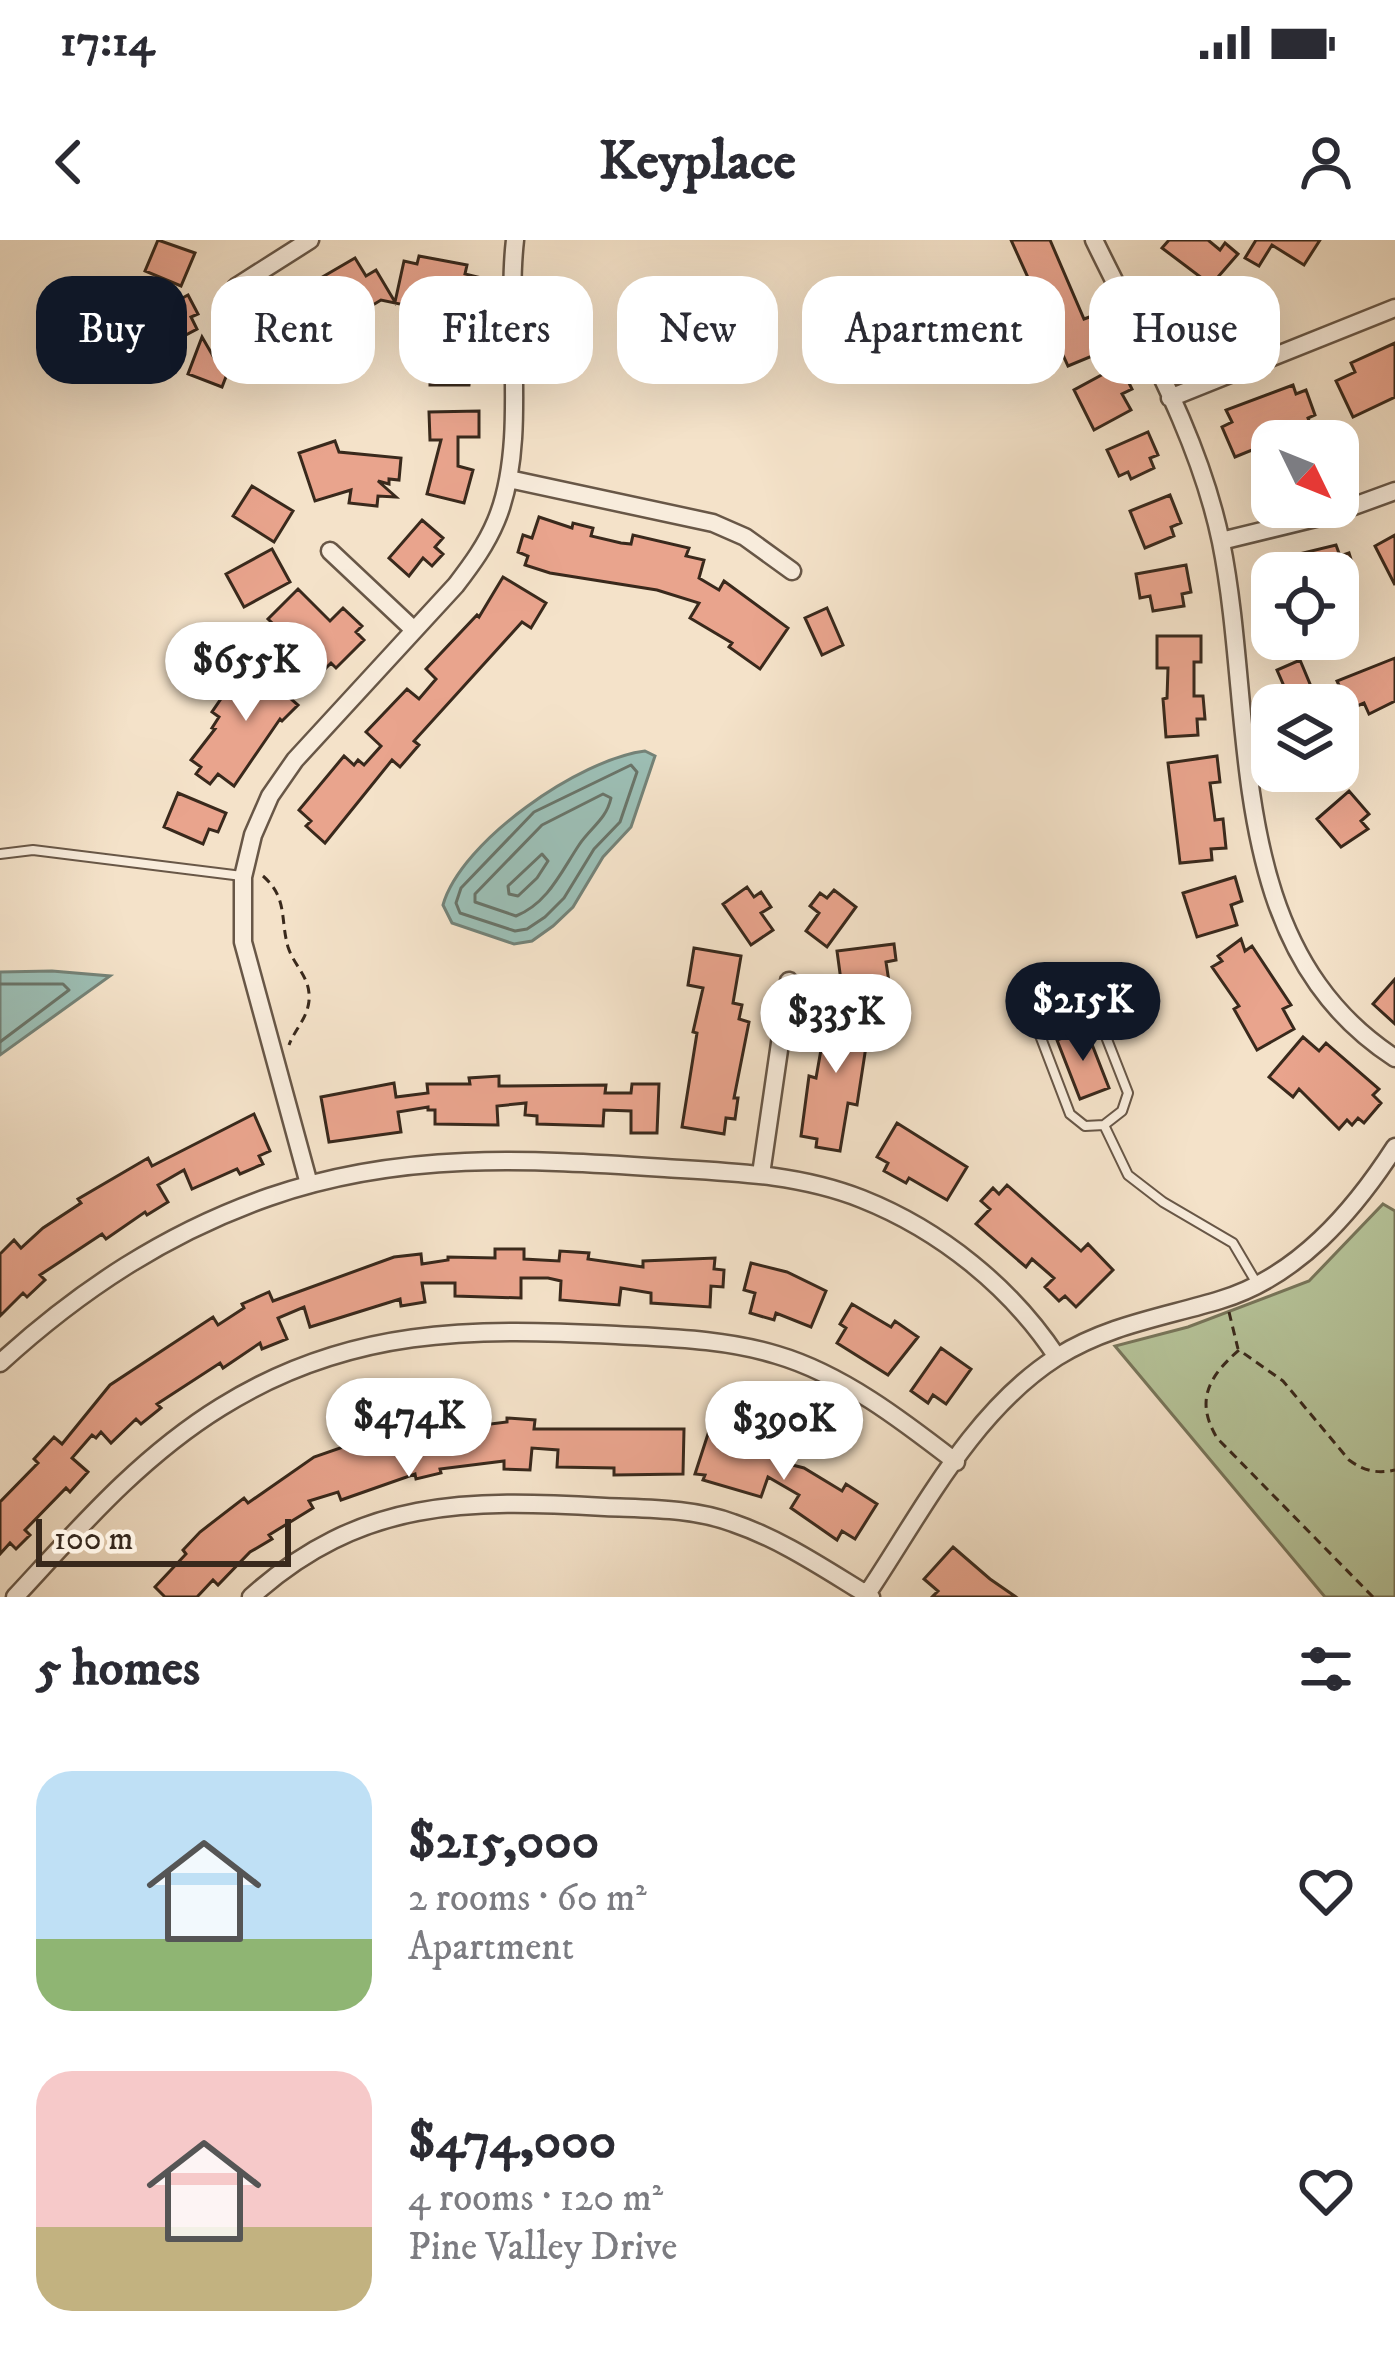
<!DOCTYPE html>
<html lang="en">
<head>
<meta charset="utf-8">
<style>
	:root { --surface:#fff; --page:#f2f2f3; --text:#2b2b33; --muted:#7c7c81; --accent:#111827 }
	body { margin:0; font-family:"IM FELL DW Pica",serif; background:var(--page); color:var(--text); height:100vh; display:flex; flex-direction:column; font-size:45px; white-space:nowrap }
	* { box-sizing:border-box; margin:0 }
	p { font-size:39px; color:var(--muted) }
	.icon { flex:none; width:66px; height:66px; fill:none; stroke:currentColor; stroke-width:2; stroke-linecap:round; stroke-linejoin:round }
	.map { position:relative; height:1357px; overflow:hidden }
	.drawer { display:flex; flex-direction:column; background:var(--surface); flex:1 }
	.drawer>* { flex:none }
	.guide { position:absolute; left:36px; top:36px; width:1323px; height:108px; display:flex; gap:24px }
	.needle { width:78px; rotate:133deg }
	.controls { position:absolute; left:1251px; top:180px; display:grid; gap:24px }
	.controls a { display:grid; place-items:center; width:108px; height:108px; border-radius:24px; background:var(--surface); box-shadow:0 12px 48px #0002; font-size:60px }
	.scale { position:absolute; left:36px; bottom:30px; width:255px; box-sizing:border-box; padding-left:12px; border:6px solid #39291c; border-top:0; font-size:33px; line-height:42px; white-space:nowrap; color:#39291c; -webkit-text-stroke:9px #f8ecdc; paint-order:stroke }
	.price { position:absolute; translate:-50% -102px; padding:0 27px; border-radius:42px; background:#fff; color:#222; font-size:39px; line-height:78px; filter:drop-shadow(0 3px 6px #0008) }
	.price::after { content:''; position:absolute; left:50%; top:72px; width:36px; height:27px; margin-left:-18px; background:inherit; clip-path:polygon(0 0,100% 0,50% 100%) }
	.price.selected { background:var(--accent); color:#fff }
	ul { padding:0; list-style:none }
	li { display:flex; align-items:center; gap:36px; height:300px; padding:0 36px }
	li span { display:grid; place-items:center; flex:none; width:336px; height:240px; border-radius:36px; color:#555 }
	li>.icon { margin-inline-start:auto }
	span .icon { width:144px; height:144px; fill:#fffc; stroke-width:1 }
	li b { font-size:51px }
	h2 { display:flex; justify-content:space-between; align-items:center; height:144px; padding:0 36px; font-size:51px }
	.chip { padding:0 42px; border-radius:36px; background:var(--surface); box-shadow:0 12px 48px #0002; font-size:42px; line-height:108px }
	.chip.selected { background:var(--accent); color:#fff }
	.status { display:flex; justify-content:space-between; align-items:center; height:84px; padding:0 60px; background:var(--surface); direction:ltr }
	.status svg { height:33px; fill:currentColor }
	header { display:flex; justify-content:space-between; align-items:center; height:156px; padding:0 36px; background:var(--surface); font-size:54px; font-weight:800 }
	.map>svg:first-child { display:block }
	.green { fill:#b6c49a; stroke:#78765b; stroke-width:3 }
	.water { fill:#9cbeb4; stroke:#748277; stroke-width:3 }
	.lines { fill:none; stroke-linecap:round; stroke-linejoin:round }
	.shore { stroke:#6a7468; stroke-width:3 }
	.building { fill:#e9a48d; stroke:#39291c; stroke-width:3 }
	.lane-casing { stroke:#685747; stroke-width:12 }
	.street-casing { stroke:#685747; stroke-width:21 }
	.path { stroke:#39291c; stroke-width:3; stroke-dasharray:9 6; stroke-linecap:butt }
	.lane { stroke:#f8ecdc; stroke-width:8 }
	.street { stroke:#f8ecdc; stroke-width:16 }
</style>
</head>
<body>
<div class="status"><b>17:14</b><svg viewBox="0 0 49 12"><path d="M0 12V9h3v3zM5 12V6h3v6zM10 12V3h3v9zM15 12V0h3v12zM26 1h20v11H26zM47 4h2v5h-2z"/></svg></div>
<header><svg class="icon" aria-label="back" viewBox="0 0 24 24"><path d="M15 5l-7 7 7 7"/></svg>Keyplace<svg class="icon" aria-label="person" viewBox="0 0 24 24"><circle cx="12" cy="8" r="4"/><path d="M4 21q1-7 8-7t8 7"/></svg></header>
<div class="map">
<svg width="1395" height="1357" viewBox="0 0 1395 1357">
	<rect width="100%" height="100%" fill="#f4e2c9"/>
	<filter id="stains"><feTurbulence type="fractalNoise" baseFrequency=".00167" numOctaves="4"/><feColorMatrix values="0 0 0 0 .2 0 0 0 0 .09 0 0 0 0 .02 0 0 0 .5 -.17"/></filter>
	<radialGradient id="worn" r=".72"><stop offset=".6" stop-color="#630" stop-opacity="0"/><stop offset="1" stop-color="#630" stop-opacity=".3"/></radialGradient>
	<path class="green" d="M1383,964l12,7v386h-70l-210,-251 73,-19 121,-46z"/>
	<path class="water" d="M645,511l10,5 -24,71 -28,30 -30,50 -20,19 -21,15 -18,3 -62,-21 -9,-18c18,-64 137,-146 202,-154z
		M52,731l58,5 -110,79v-83z"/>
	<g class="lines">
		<path class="shore" d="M631,525l6,7 -17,50 -26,27 -30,49 -19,19 -18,12 -12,2 -55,-18 -4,-10 5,-15 73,-76z
			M603,554l8,4c-5,22 -20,29 -32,47 -18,27 -31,58 -63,71l-41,-14v-8l67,-69z
			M542,614l6,7 -11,17 -19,18 -9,-2 -1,-8z
			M0,744h63l6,6 -69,52"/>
	</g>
	<path class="building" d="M158,0l37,13 -14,33 -36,-15z
		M1011,0h39l34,79 11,-4 10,25 -7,3 4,9 -34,14z
		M1169,0h39l12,10 5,-7 13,11 -27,31 -49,-37z
		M1256,0h64l-16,25 -32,-20 -13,21 -14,-8z
		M419,16l48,9 -2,9 17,4 -10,41 -91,-19 -23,14 -2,-3 -52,32 4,8 -9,4 4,9 -25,12 -21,-44 40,-20 -9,-15 67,-39 11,18 10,-6 19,32 9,-41 13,3z
		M188,55l10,19 -7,3 6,12 -30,16 -16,-30z
		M222,91l19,7 -19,49 -34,-13 14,-37 11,19z
		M1395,103v54l-42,20 -17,-36 19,-9 -4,-9z
		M430,107l48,1v27l-8,-1 -1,11h-39z
		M1120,125l12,24 -10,5 9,16 -37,20 -20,-40z
		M1293,145l3,9 10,-4 9,25 -7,3 3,8 -76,31 -13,-30 10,-5 -6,-12z
		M479,171v26h-21v29l15,4 -9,33 -37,-9 14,-54h-11l-1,-28z
		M1148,192l10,23 -8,3 4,10 -23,11 -3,-7 -9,4 -12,-26z
		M335,201l4,11 62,6 -2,22 -10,-1v5l-11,-3 18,16 -18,-1 -1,10 -28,-3 2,-13 -36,11 -16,-48z
		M252,246l41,25 -19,31 -41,-26z
		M1170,255l11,28 -10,4 3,9 -29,12 -15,-37z
		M539,277l33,11 1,-5 20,5 -2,8 30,7 10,1 2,-9 56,13 -3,8 18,4 -5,18 20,12 5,-9 64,47 -28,41 -31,-22 3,-4 -42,-25 9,-15 -42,-13 -107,-17 -25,-8 3,-9 -10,-4 5,-17 9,3z
		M422,280l21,18 -8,9 8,7 -11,12 -9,-8 -14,18 -20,-18z
		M1395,295v50l-20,-39z
		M1336,305l4,11 9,-3 8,26 -19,5v-11h-69l-3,-11z
		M272,309l18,33 -46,25 -18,-33z
		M1186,325l5,27 -9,2 2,12 -31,5 -3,-15 -10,2 -4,-24z
		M503,337l43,26 -15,25 -9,-6 -108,119 5,4 -19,22 -8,-7 -67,83 -19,-17 5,-5 -12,-11 45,-54 10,9 4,-5 6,5 17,-19 -15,-14 41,-43 12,10 17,-20 -10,-10 51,-54 2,2z
		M298,349l32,32 13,-13 19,18 -6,6 8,8 -28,28 -5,-5 -8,8 -55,-52z
		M827,368l16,37 -21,10 -17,-37z
		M1157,396h44v26h-7v34h9l2,23h-8l1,16 -32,2 -3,-38 4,-1 1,-30h-11z
		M1395,418v43l-26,13 -5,-11 -14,6 -13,-28z
		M272,419l30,29 -11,11 7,6 -16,16 -2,-2 -46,67 -16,-12 -8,10 -14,-10 5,-7 -10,-7 24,-31 -3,-1 7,-11 -7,-5 13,-19 8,6z
		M1300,420l10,24 -23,9 -10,-23z
		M1217,516l3,26 -10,1 5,37 8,-1 3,29 -15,1 1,11 -32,3 -12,-100z
		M1349,551l20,23 -8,7 7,8 -27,18 -24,-28z
		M178,553l48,20 -8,19 -9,-3 -6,15 -39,-17z
		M1235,637l7,24 -11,4 6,20 -40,12 -14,-44z
		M747,647l7,10 7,-5 10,15 -10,6 12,17 -22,15 -28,-41z
		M834,650l22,17 -29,40 -21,-16 13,-18 -9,-7 10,-13 7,5z
		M1241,699l4,12 7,-5 39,59 -8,4 11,20 -37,21 -23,-41 5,-3 -27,-39 10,-6 -4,-5z
		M894,704l2,16 -10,2 3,20 -47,6 -5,-37z
		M694,708l47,8 -8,47 9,2 -3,14 10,3 -15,76h4l-3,21 -9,-1 -2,16 -42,-7 15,-94 -4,-1 10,-44 -15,-3z
		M1395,739v45l-22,-20z
		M829,768l42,6 -14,91 -9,-2 -8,48 -24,-4 1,-8 -16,-3 8,-60 7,2 6,-34 -8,-1 3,-20 9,1z
		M1086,789l23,59 -29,11 -23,-59z
		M1303,797l16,14 7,-8 53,46 -6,6 8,8 -17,20 -6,-5 -6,7 -5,-5 -8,9 -40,-40 -6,8 -24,-20z
		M499,836v10l107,-1 -1,8h26l1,-9h27l-2,49h-26v-22l-27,-1 -1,16 -66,-2v-8l-12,-1 1,-12 -29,3 1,19 -63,-1v-14h-7v-3l-30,5 3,20 -72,10 -8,-45 73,-14 2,14 32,-4 -1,-9h43l-1,-6z
		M254,874l16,37 -11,5 4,8 -23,10 -3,-5 -45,20 -8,-19 -26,15 10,17 -21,13 -2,-3 -39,27 -4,-5 -62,41 5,5 -18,17 -4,-4 -23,23v-62l14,-14 7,8 22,-20 38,-25 -3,-4 70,-41 4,8z
		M897,883l70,44 -20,33 -38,-22 -3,5 -22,-12 4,-8 -11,-6z
		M1007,945l74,66 7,-7 25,26 -37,37 -11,-11 -6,5 -14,-14 9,-9 -22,-19 -6,8 -50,-43 14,-15 -9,-8 12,-13 6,6z
		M495,1009h29v10l35,2 1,-10 29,2 -1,6 55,8v-6l72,-3 -1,11 10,1 -1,17 -12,-1 -1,21 -59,-4v-10l-30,-5 -2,17 -59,-5 1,-19 -13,-3h-27v20l-66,-2v-13h-33l3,19 -24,4 -1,-7 -90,28 -6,-20 -26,11 9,21 -25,10 -2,-6 -37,25 -3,-5 -63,41 4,4 -20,16 -5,-5 -25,24 -10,-11 -5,6 -4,-3 -20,23 16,14 -18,20 -4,-4 -41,42 5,5 -14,14 -6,-6 -10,11v-52l38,-39 -4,-4 20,-22 8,7 48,-59 103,-68 5,8 26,-17 -2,-4 27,-12 4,9 121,-44 27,-3 1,10 26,-4v-3l47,1z
		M751,1023l36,9 39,19 -15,36 -35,-14 -2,7 -24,-7 5,-20 -11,-3z
		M852,1064l39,23 4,-6 23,16 -30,38 -51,-32 9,-15 -6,-4z
		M941,1108l30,21 -25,35 -13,-9 -5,8 -17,-12z
		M507,1178l28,2 -1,9h150l-1,45 -69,1v-7l-57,-1 1,-17 -26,-2 -2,22 -26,-1v-8l-64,8 1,4 -25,6 -1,-5 -74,26 -3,-8 -29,9 4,7 -44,27 3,4 -22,13 -32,33 -5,-5 -16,17h-32l-10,-10 31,-33 -3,-4 17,-18 44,-34 4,5 66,-46 75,-26 43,-9 2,9 73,-9z
		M709,1191l41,13 1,-4 14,4 1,-5 13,4 -6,17 31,8 38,23 4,-7 31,20 -22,35 -13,-8 -5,9 -46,-32 8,-13 -31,-18 -7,20 -58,-17 2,-5 -10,-1z
		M953,1307l37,32 26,18h-84l6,-6 -14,-12z"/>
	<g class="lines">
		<defs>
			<path id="lane" d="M0,614l33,-4 209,26
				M1104,885l-19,1 -15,-12 -37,-97 7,-14 37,-15 13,8 38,97 -6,18 -18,14 24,50 35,27 70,41 23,39"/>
			<path id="street" d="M1094,0c47,97 105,195 127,302 36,178 0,403 174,516
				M236,47l74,-47
				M1170,158l225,-90
				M509,239l204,44 32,14 47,34
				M1221,301l111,-27 63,-23
				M330,311l84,79
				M761,934l28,-193
				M309,944l-66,-242v-65l10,-42 17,-39 25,-36 161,-175c16,-21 30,-40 40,-64 33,-78 9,-195 19,-281
				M0,1123c80,-73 166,-130 269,-166 132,-46 259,-38 396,-29 67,4 134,6 197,31 78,31 149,88 195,158
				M15,1357c64,-69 125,-140 206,-190 128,-80 250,-79 395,-72 54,3 109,4 161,20 65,19 126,66 179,107
				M251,1357c109,-99 217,-98 354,-90 43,2 88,1 128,16 50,17 93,47 138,74
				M865,1357c56,-83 106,-185 192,-240 51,-32 107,-40 163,-57 77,-23 133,-88 175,-153"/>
		</defs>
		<use href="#lane" class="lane-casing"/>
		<use href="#street" class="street-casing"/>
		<path class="path" d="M263,636c25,22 17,43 25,71 7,21 23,30 21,54 -2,18 -14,28 -20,44
			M1229,1072l9,37
			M1373,1357l-156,-159c-22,-37 -9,-61 22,-88l44,31 66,79c15,11 28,14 46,10"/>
		<use href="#lane" class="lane"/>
		<use href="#street" class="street"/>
	</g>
	<rect width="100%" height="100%" filter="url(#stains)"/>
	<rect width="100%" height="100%" fill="url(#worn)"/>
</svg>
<div class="controls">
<a><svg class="needle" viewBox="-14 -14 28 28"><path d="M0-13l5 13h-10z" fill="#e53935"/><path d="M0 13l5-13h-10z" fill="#7c7c81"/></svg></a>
<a><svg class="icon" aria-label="locate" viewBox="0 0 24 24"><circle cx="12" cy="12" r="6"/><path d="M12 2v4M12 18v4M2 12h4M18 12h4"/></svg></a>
<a><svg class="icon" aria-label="layers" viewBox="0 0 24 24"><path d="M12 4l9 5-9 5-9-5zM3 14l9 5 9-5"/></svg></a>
</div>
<div class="scale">100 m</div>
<b class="price" style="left:246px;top:484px">$655K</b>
<b class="price selected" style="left:1083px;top:824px">$215K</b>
<b class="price" style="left:836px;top:836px">$335K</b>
<b class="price" style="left:409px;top:1240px">$474K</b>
<b class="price" style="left:784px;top:1243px">$390K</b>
<div class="guide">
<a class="chip selected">Buy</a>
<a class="chip">Rent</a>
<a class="chip">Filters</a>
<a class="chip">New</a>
<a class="chip">Apartment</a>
<a class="chip">House</a>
</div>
</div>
<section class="drawer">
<h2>5 homes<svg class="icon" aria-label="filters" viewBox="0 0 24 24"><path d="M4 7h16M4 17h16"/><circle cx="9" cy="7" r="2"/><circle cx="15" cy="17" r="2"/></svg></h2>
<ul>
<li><span style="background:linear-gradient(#bfe0f5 70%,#8fb573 0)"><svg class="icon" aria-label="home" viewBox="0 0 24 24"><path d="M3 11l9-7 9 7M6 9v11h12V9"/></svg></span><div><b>$215,000</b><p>2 rooms · 60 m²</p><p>Apartment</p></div><svg class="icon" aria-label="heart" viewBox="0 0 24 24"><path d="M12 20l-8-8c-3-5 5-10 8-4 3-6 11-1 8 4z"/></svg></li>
<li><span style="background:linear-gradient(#f6c9c9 65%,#c2b280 0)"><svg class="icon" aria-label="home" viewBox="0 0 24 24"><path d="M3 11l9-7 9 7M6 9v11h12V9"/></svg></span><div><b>$474,000</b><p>4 rooms · 120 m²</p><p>Pine Valley Drive</p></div><svg class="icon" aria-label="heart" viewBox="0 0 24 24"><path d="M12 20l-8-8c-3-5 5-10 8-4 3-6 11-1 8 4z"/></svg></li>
</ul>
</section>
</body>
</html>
